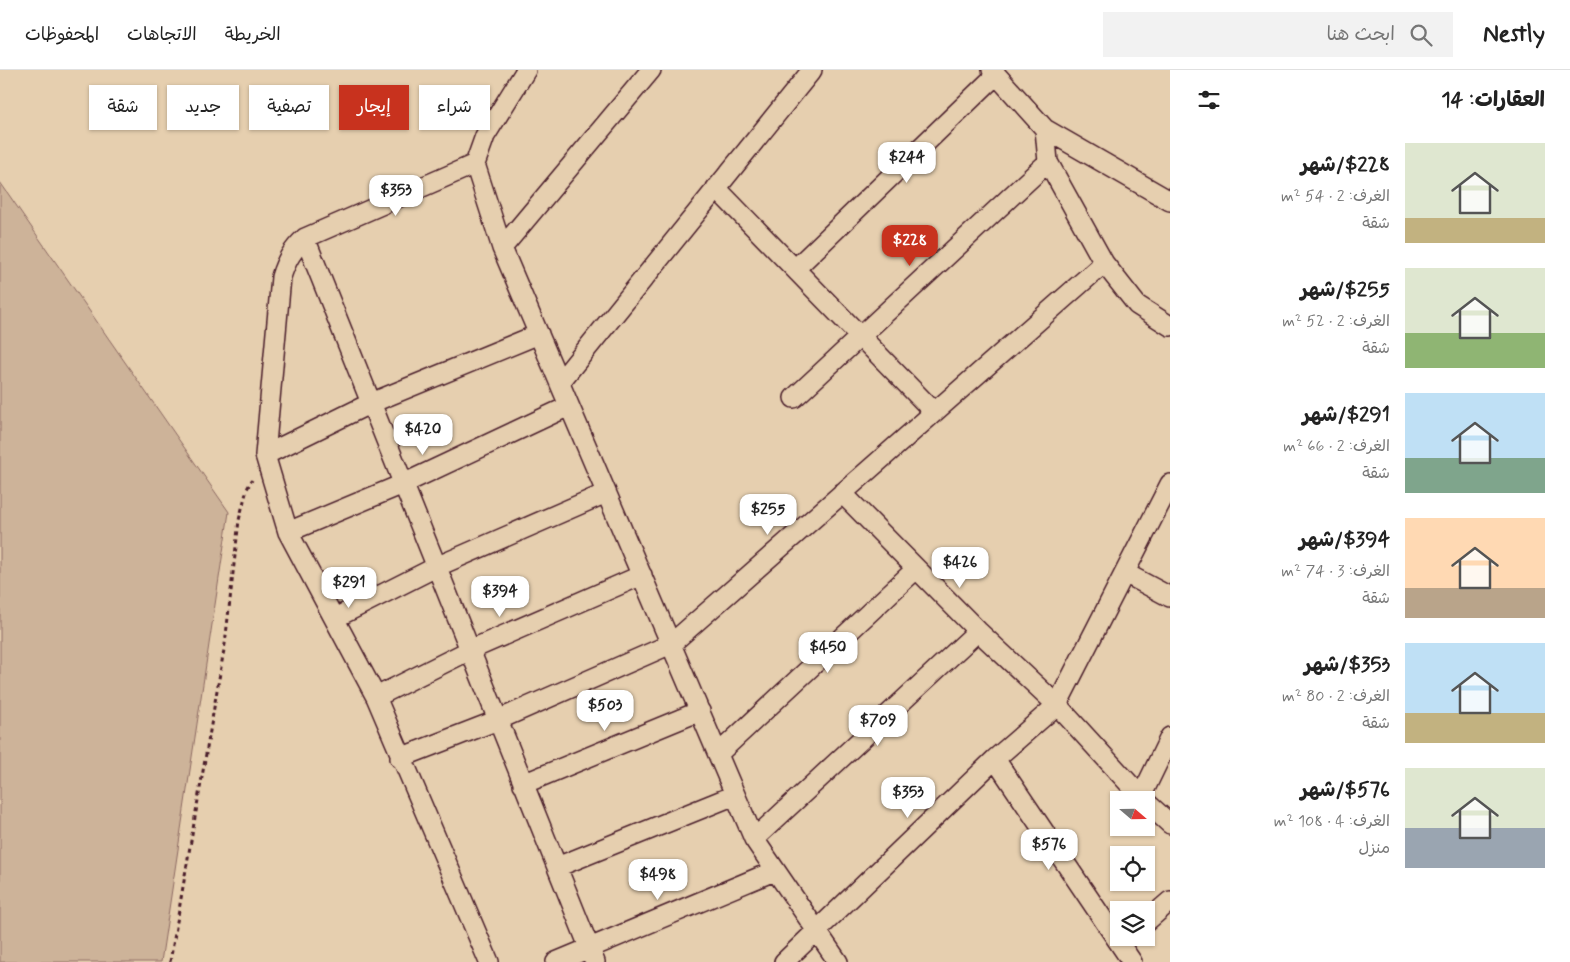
<!DOCTYPE html>
<html lang="ar">
<head>
<meta charset="utf-8">
<style>
	:root { --surface:#fff; --page:#f2f2f2; --text:#222; --muted:#767676; --line:#e0e0e0; --accent:#c8321e }
	body { margin:0; font-family:Mynerve,"Playpen Sans Arabic",sans-serif; background:var(--page); color:var(--text); direction:rtl; height:100vh; display:flex; flex-direction:column; font-size:19px; white-space:nowrap }
	* { box-sizing:border-box; margin:0 }
	p { font-size:16px; color:var(--muted) }
	.icon { flex:none; width:28px; height:28px; fill:none; stroke:currentColor; stroke-width:2; stroke-linecap:round; stroke-linejoin:round }
	.map { position:relative; flex:1; overflow:hidden; direction:ltr }
	.drawer { display:flex; flex-direction:column; background:var(--surface); width:400px }
	.drawer>* { flex:none }
	.banner { position:absolute; left:15px; top:15px; width:475px; height:45px; direction:rtl; display:flex; gap:10px }
	.needle { width:32px; rotate:110deg }
	.tools { position:absolute; left:1110px; top:721px; display:grid; gap:10px }
	.tools a { display:grid; place-items:center; width:45px; height:45px; border-radius:0px; background:var(--surface); box-shadow:0 1px 4px #0004; font-size:25px }
	.price { position:absolute; translate:-50% -42px; padding:0 11px; border-radius:10px; background:#fff; color:#222; font-size:16px; line-height:32px; filter:drop-shadow(0 1px 2px #0008) }
	.price::after { content:''; position:absolute; left:50%; top:30px; width:15px; height:11px; margin-left:-8px; background:inherit; clip-path:polygon(0 0,100% 0,50% 100%) }
	.price.active { background:var(--accent); color:#fff }
	ul { padding:0; list-style:none }
	li { display:flex; align-items:center; gap:15px; height:125px; padding:0 25px }
	li span { display:grid; place-items:center; flex:none; width:140px; height:100px; border-radius:0px; color:#555 }
	li>.icon { margin-inline-start:auto }
	span .icon { width:60px; height:60px; fill:#fffc; stroke-width:1 }
	li b { font-size:21px }
	h2 { display:flex; justify-content:space-between; align-items:center; height:60px; padding:0 25px; font-size:21px }
	.chip { padding:0 18px; border-radius:0px; background:var(--surface); box-shadow:0 1px 4px #0004; font-size:18px; line-height:45px }
	.chip.active { background:var(--accent); color:#fff }
	header { display:flex; align-items:center; gap:30px; box-sizing:border-box; height:70px; padding:0 25px; background:var(--surface); border-bottom:1px solid var(--line) }
	header strong { font-size:24px }
	nav { display:flex; gap:28px; margin-inline-start:auto; font-size:18px }
	.search { width:350px; height:45px; background:var(--page); display:flex; align-items:center; gap:12px; box-sizing:border-box; padding:0 18px; border-radius:0px; color:var(--muted); font-size:19px }
	main { display:flex; flex:1; min-height:0 }
	.map>svg:first-child { display:block }
	.green { fill:#cdb399; stroke:#8c6962 }
	.lines { fill:none; stroke-linecap:round; stroke-linejoin:round }
	.minor-casing { stroke:#4a1f2b; stroke-width:22 }
	.path { stroke:#4a1f2b; stroke-width:3; stroke-dasharray:4 4; stroke-linecap:butt }
	.minor { stroke:#e6cfaf; stroke-width:19 }
</style>
</head>
<body>
<header>
<strong>Nestly</strong>
<div class="search"><svg class="icon" aria-label="search" viewBox="0 0 24 24"><circle cx="10" cy="10" r="6"/><path d="M15 15l6 6"/></svg>ابحث هنا</div>
<nav><a>الخريطة</a><a>الاتجاهات</a><a>المحفوظات</a></nav>
</header>
<main>
<section class="drawer">
<h2>العقارات: 14<svg class="icon" aria-label="filters" viewBox="0 0 24 24"><path d="M4 7h16M4 17h16"/><circle cx="9" cy="7" r="2"/><circle cx="15" cy="17" r="2"/></svg></h2>
<ul>
<li><span style="background:linear-gradient(#dfe7d0 75%,#c2b280 0)"><svg class="icon" aria-label="home" viewBox="0 0 24 24"><path d="M3 11l9-7 9 7M6 9v11h12V9"/></svg></span><div><b>$228/شهر</b><p>الغرف: 2 · 54 m²</p><p>شقة</p></div></li>
<li><span style="background:linear-gradient(#dfe7d0 65%,#8fb573 0)"><svg class="icon" aria-label="home" viewBox="0 0 24 24"><path d="M3 11l9-7 9 7M6 9v11h12V9"/></svg></span><div><b>$255/شهر</b><p>الغرف: 2 · 52 m²</p><p>شقة</p></div></li>
<li><span style="background:linear-gradient(#bfe0f5 65%,#7fa58c 0)"><svg class="icon" aria-label="home" viewBox="0 0 24 24"><path d="M3 11l9-7 9 7M6 9v11h12V9"/></svg></span><div><b>$291/شهر</b><p>الغرف: 2 · 66 m²</p><p>شقة</p></div></li>
<li><span style="background:linear-gradient(#ffd9b3 70%,#b9a48a 0)"><svg class="icon" aria-label="home" viewBox="0 0 24 24"><path d="M3 11l9-7 9 7M6 9v11h12V9"/></svg></span><div><b>$394/شهر</b><p>الغرف: 3 · 74 m²</p><p>شقة</p></div></li>
<li><span style="background:linear-gradient(#bfe0f5 70%,#c2b280 0)"><svg class="icon" aria-label="home" viewBox="0 0 24 24"><path d="M3 11l9-7 9 7M6 9v11h12V9"/></svg></span><div><b>$353/شهر</b><p>الغرف: 2 · 80 m²</p><p>شقة</p></div></li>
<li><span style="background:linear-gradient(#dfe7d0 60%,#9aa5b1 0)"><svg class="icon" aria-label="home" viewBox="0 0 24 24"><path d="M3 11l9-7 9 7M6 9v11h12V9"/></svg></span><div><b>$576/شهر</b><p>الغرف: 4 · 108 m²</p><p>منزل</p></div></li>
</ul>
</section>
<div class="map">
<svg width="1170" height="892" viewBox="0 0 1170 892">
	<rect width="100%" height="100%" fill="#e6cfaf"/>
	<filter id="ink" filterUnits="userSpaceOnUse"><feTurbulence type="fractalNoise" baseFrequency=".02" numOctaves="2"/><feDisplacementMap in="SourceGraphic" scale="10" xChannelSelector="R" yChannelSelector="G"/><feConvolveMatrix kernelMatrix="1 2 1 2 8 2 1 2 1" color-interpolation-filters="sRGB"/></filter>
	<g filter="url(#ink)">
		<path class="green" d="M0,112l229,330 -68,450h-161z"/>
		<g class="lines">
			<defs>
				<path id="minor" d="M526,0l-41,66 -10,28 27,84 252,591 84,123
					M992,0l53,59 125,72
					M1045,59l3,33 56,101 33,42 33,21
					M475,94l-170,74c-13,12 -19,23 -24,39l-16,178 23,77 88,165 113,265
					M716,118l218,224
					M305,168l290,724
					M502,178l149,-178
					M795,199l201,-194
					M560,312l252,-312
					M794,328l254,-236
					M265,385l106,-52 168,-69
					M842,423l136,138 79,74 87,95
					M288,462l115,-48 166,-78
					M1125,503l45,24
					M335,548l101,-51 170,-74
					M376,627l94,-47 172,-75
					M718,684l198,-185
					M400,688l98,-38 173,-76 433,-381
					M995,689l137,203
					M523,714l177,-73
					M1141,727l29,-60
					M1146,732l24,22
					M754,769l224,-208
					M557,797l178,-72
					M1146,852l24,-21
					M556,892l218,-91
					M784,892l211,-203 62,-54 113,-221"/>
			</defs>
			<use href="#minor" class="minor-casing"/>
			<path class="path" d="M170,892l55,-318 14,-124 8,-31 5,-9"/>
			<use href="#minor" class="minor"/>
		</g>
	</g>
</svg>
<div class="tools">
<a><svg class="needle" viewBox="-14 -14 28 28"><path d="M0-13l5 13h-10z" fill="#e53935"/><path d="M0 13l5-13h-10z" fill="#767676"/></svg></a>
<a><svg class="icon" aria-label="locate" viewBox="0 0 24 24"><circle cx="12" cy="12" r="6"/><path d="M12 2v4M12 18v4M2 12h4M18 12h4"/></svg></a>
<a><svg class="icon" aria-label="layers" viewBox="0 0 24 24"><path d="M12 4l9 5-9 5-9-5zM3 14l9 5 9-5"/></svg></a>
</div>
<b class="price" style="left:907px;top:114px">$244</b>
<b class="price" style="left:396px;top:147px">$353</b>
<b class="price active" style="left:910px;top:197px">$228</b>
<b class="price" style="left:423px;top:386px">$420</b>
<b class="price" style="left:768px;top:466px">$255</b>
<b class="price" style="left:960px;top:519px">$426</b>
<b class="price" style="left:349px;top:539px">$291</b>
<b class="price" style="left:500px;top:548px">$394</b>
<b class="price" style="left:828px;top:604px">$450</b>
<b class="price" style="left:605px;top:662px">$503</b>
<b class="price" style="left:878px;top:677px">$709</b>
<b class="price" style="left:908px;top:749px">$353</b>
<b class="price" style="left:1049px;top:801px">$576</b>
<b class="price" style="left:658px;top:831px">$498</b>
<div class="banner">
<a class="chip">شراء</a>
<a class="chip active">إيجار</a>
<a class="chip">تصفية</a>
<a class="chip">جديد</a>
<a class="chip">شقة</a>
</div>
</div>
</main>
</body>
</html>
